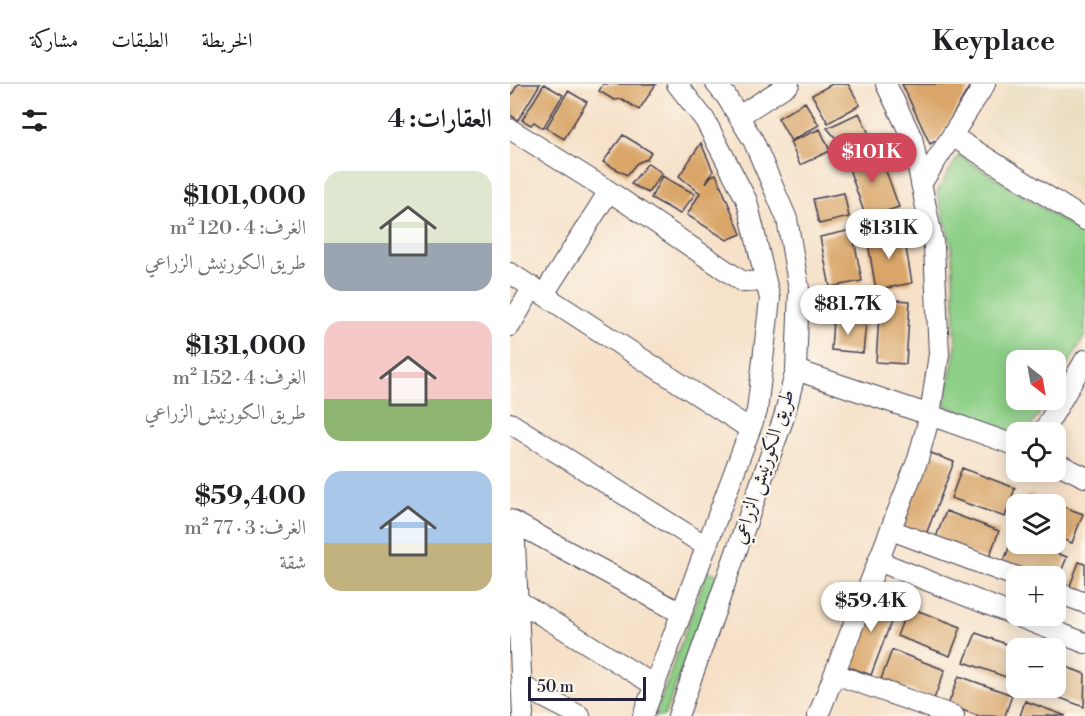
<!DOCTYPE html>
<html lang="ar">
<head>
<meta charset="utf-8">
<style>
	:root { --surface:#fff; --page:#f6f6f6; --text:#202124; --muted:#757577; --line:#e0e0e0; --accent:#d1495b }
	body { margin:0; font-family:"Libre Bodoni",Amiri,serif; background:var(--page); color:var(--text); direction:rtl; height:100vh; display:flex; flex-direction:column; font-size:22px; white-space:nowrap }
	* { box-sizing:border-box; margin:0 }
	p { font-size:20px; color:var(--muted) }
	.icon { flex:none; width:33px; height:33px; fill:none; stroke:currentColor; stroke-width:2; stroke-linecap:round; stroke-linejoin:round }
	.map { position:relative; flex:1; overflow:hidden; direction:ltr }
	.sheet { display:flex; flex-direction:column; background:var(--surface); width:510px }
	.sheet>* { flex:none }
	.needle { width:39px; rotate:149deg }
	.tools { position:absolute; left:496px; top:266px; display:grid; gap:12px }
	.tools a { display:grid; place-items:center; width:60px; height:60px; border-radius:12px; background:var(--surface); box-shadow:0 3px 15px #0003; font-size:30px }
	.scale { position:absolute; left:18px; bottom:15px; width:118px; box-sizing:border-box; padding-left:6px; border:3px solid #22223b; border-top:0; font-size:16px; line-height:21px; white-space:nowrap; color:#22223b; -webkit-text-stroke:4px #fbf7ec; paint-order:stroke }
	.price { position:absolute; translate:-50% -51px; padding:0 14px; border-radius:21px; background:#fff; color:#222; font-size:20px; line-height:39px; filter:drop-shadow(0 2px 3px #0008) }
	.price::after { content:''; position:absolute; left:50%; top:36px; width:18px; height:14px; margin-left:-9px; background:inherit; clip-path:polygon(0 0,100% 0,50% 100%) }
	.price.current { background:var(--accent); color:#fff }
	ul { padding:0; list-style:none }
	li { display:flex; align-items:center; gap:18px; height:150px; padding:0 18px }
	li span { display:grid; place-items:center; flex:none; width:168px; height:120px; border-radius:18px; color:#555 }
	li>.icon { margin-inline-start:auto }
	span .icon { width:72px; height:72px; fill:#fffc; stroke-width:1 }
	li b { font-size:26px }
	h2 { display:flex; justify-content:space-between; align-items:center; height:72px; padding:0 18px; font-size:26px }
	header { display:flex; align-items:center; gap:36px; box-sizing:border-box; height:84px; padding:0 30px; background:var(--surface); border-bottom:2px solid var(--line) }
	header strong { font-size:28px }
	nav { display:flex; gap:33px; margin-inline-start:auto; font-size:21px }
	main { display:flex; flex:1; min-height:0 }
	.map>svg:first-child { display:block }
	.built { fill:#e7daba }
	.green { fill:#8ed088; stroke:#587962; stroke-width:1.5 }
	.building { fill:#d9a568 }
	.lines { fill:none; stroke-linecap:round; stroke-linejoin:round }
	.minor-casing { stroke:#423e50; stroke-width:22 }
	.minor { stroke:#fff; stroke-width:20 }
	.labels { text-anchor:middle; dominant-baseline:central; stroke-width:4.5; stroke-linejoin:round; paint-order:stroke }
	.street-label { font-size:20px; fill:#22223b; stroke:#fbf7ec }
</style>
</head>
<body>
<header>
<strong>Keyplace</strong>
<nav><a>الخريطة</a><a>الطبقات</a><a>مشاركة</a></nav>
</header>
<main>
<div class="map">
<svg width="575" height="632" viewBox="0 0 575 632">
	<rect width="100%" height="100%" fill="#fbf7ec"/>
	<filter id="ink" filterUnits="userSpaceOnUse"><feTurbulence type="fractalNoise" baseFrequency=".0167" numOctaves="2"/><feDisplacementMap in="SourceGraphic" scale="12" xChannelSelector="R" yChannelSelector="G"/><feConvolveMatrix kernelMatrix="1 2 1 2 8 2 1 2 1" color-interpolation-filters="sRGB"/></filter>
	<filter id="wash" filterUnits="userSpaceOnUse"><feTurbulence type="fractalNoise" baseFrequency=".008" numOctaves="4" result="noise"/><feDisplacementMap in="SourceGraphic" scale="24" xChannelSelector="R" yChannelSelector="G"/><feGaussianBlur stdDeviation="1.35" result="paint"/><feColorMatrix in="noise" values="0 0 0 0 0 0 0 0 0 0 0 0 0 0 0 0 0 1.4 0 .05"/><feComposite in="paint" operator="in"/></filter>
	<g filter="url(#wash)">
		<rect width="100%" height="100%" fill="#f6e0c7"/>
		<path class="built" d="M500,0h75v108l-102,-65z"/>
		<path class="green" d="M449,71l126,80v100l-29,50v-25h-39v39h31l-20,33h-11v2l-73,-29 12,-59 -4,-99 -15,-55z
			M197,487l11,4 -54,141h-9z"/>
		<g id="blocks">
			<path class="building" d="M8,0h22l-22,36 -8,-5v-18z
				M34,0l19,11 -20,33 -9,-6 -3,3 -9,-5z
				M93,0h53l-17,26 -17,-11 -8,1 -15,-9z
				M322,0h16l12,21 -32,18 -16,-28z
				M392,0h69l-32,55 -9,5z
				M58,7l19,11 -23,37 -18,-11z
				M295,18l14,23 -28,16 -13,-23z
				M349,29l12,25 -25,12 -19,-22z
				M310,45l10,22 -30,14 -10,-23z
				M113,51l28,17 -4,7 -10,4 -10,12 -24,-13z
				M191,59l12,28 -7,12 5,-7 5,-2 25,60 -14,6 -40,-25 13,-22 -21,-17z
				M368,65l21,58 -33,11 -20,-58z
				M138,79l14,10 -14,20 -17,-9z
				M152,92l33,18 -15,20 -29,-16z
				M334,109l5,24 -30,7 -6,-25z
				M342,146l10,51 -32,6 -10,-50z
				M393,147l9,52 -36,7 -9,-53z
				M321,210h34v26h-34z
				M370,215l30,2 -4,63 -30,-2z
				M323,236l33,3 -3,30 -32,-3z
				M416,367l28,11 -29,75 -28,-11z
				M452,384l53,20 -10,29 -54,-19z
				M519,410l54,20 -11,29 -16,-6v-33h-30z
				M436,427l53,20 -11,29 -53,-20z
				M503,453l4,1v5h13l37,14 -11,27v-8h-27l-27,-10z
				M569,478l6,2v33l-17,-6z
				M362,506l27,11 -28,74 -28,-10z
				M398,523l53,20 -11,29 -53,-20z
				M466,549l41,15v33l-53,-19z
				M382,566l53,20 -11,29 -53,-20z
				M546,579l29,11 -1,33 -53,-20h25z
				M449,592l53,19 -7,21h-26l-31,-11z
				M515,617l41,15h-46z"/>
		</g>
	</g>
	<g filter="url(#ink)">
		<use href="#blocks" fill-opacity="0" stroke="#423e50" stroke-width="1.5"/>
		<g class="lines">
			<defs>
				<path id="minor" d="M229,32l50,-32
					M0,45l99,62 134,91 22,-1
					M442,52l133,84
					M411,100l64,-100
					M0,189l240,156
					M34,210l65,-103
					M0,242l23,-39
					M286,286l134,45 87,31
					M0,339l196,123
					M533,348l42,-72
					M546,379l29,14
					M0,436l171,93
					M4,438l9,194
					M381,446l126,47
					M368,477l207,82
					M546,508l29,11
					M7,516l137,85
					M325,590l119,42
					M12,602l58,30
					M133,632l114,-305 13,-112 -23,-98 -42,-81 -28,-36
					M168,632l106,-299 12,-47 3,-81 -12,-70 -34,-79 -27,-44 -10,-12
					M308,632l100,-257 12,-44 9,-61 -5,-107 -22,-109 -26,-54"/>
			</defs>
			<use href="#minor" class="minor-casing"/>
			<use href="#minor" class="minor"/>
		</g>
	</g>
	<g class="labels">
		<g class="street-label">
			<text transform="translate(254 383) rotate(-72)">طريق الكورنيش الزراعي</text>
		</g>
	</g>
</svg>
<div class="tools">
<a><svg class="needle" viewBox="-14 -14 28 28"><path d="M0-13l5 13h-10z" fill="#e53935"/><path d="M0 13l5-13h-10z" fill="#757577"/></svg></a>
<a><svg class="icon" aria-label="locate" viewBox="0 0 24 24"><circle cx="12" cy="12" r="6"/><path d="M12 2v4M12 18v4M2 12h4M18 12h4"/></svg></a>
<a><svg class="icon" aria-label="layers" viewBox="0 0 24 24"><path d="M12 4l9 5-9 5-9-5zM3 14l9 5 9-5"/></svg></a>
<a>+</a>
<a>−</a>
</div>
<div class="scale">50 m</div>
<b class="price current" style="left:362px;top:100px">$101K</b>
<b class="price" style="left:379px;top:176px">$131K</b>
<b class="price" style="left:338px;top:252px">$81.7K</b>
<b class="price" style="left:361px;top:549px">$59.4K</b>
</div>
<section class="sheet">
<h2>العقارات: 4<svg class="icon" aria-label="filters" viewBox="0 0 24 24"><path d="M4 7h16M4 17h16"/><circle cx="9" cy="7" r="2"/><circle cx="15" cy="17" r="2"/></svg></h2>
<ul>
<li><span style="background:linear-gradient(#dfe7d0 60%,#9aa5b1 0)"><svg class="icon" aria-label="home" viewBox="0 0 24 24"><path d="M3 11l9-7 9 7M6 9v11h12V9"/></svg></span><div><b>$101,000</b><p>الغرف: 4 · 120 m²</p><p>طريق الكورنيش الزراعي</p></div></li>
<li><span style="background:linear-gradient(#f6c9c9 65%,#8fb573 0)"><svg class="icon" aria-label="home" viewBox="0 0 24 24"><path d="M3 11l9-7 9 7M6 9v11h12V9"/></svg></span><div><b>$131,000</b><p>الغرف: 4 · 152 m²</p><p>طريق الكورنيش الزراعي</p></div></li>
<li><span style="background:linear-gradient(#a9c7e8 60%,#c2b280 0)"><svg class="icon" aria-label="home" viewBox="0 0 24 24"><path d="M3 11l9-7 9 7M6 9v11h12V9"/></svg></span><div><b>$59,400</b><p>الغرف: 3 · 77 m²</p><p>شقة</p></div></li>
</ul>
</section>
</main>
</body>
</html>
